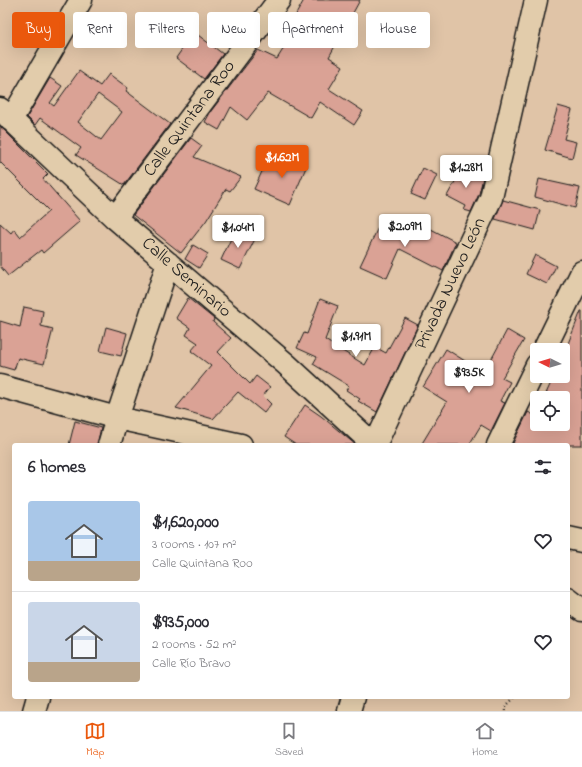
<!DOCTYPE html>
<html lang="en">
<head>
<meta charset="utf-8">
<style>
	:root { --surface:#fff; --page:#f7f7f7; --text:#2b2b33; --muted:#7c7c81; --line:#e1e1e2; --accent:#ea580c }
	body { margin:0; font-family:"Indie Flower",sans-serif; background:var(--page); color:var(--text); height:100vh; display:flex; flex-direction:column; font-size:15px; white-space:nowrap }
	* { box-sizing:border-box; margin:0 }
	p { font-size:13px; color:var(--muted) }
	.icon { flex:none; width:22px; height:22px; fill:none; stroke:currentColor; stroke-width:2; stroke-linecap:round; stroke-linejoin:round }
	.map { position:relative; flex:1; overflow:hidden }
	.side { position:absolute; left:12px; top:443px; width:558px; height:256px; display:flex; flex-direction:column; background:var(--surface); border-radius:4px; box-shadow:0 4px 16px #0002 }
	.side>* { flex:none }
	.top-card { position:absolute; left:12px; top:12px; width:558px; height:36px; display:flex; gap:8px }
	.needle { width:26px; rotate:275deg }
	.tools { position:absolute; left:530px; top:343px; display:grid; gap:8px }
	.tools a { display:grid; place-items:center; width:40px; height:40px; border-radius:4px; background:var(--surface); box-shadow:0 4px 16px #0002; font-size:20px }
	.price { position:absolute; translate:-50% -34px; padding:0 9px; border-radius:4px; background:#fff; color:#222; font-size:13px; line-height:26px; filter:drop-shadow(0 1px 2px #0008) }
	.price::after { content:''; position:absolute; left:50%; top:24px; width:12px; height:9px; margin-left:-6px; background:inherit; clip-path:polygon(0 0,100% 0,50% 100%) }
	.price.current { background:var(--accent); color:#fff }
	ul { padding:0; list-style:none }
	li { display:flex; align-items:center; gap:12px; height:100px; padding:0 16px }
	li+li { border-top:1px solid var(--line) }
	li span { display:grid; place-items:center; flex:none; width:112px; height:80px; border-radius:4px; color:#555 }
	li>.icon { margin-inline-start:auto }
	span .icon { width:48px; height:48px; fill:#fffc; stroke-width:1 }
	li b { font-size:17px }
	h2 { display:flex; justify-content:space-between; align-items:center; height:48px; padding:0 16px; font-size:17px }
	.pill { padding:0 14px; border-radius:4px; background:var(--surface); box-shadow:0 4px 16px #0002; font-size:14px; line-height:36px }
	.pill.current { background:var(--accent); color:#fff }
	.dock { display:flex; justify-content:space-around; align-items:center; height:56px; border-top:1px solid var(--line); background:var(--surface); font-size:11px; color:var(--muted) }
	.dock a { display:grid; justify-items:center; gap:2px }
	.dock .current { color:var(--accent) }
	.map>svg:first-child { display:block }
	.building { fill:#daa295; stroke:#1c1c1c; fill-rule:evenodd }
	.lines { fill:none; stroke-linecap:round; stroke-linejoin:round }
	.minor-casing { stroke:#1c1c1c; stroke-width:25 }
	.path { stroke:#1c1c1c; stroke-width:2.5; stroke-dasharray:1 3; stroke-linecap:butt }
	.minor { stroke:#e2ccab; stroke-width:22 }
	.labels { text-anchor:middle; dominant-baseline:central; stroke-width:3; stroke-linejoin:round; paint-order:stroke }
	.street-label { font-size:18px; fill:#1c1c1c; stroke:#e2ccab }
</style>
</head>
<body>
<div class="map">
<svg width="582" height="711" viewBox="0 0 582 711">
	<rect width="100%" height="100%" fill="#e0c4a7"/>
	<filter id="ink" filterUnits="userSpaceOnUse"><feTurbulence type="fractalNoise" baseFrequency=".025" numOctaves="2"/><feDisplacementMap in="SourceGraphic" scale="8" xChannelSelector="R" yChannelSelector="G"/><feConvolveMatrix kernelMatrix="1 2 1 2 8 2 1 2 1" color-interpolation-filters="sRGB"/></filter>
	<g filter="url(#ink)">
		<path class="building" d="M304,0h56l-31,57 14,9 -14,23 34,22 -9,14 -34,-23 -9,16 -43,-25 -21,27 -16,-13 -12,23 -14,-8 6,-11 47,-61 19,9 23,-37 -6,-4z
			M194,32l29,22 -19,25 -28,-21z
			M79,71l21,15 9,-12 19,14 -2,3 44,33 -46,61 -48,-30 5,-7 -41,-30 -5,7 -8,-8 23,-39 12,8 -12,17 4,3zM98,94l24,18 -21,28 -23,-18z
			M558,106l14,4 -8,29 12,3 -4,16 -27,-8z
			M0,126l48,48 -5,5 37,42 -37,32 -2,-3 -33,26 -8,-10v-43l11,10 3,-4 6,8 29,-26 -49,-49z
			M191,138l11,8 -8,11 47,20 -11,14 -4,-2 -20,32 -25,32 -48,-38z
			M279,152l28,13 -17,40 -36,-16 11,-24 7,4z
			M463,167l20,11 -4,16 -8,18 -7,-2 2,-4 -19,-10z
			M423,168l14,7 -12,25 -14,-6z
			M539,179l41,9 -5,20 -40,-11z
			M503,200l37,10 -5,20 -40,-11z
			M383,217l42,19 4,-8 27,14 -13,29 -43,-22 -13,29 -27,-12z
			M235,230l20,9 -15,30 -19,-9z
			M193,245l15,9 -9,14 -14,-9z
			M535,255l21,11 -9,18 -21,-10z
			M188,298l26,21 -1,3 18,16 -13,14 32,32 6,-8 14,11 -7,9 8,8 -7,9 -26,-21 -25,27 -37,-11 35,-42 -20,-15 7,-8 -12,-8 4,-7 -14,-10z
			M320,299l18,7 -13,34 40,25 10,-18 11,6 19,-35 13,7 -41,87 -19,-11 2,-2 -14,-9 3,-4 -36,-22 4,-7 -20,-9 7,-15 3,1z
			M24,307l19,4 -2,15 12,3 -9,35 -26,-6 -4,12 -14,-4v-45l20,6z
			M581,311h1v134h-66l-3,-2 15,-31 8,4 1,-2v10h26v-26h-19l10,-22h9v-20z
			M106,327l21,6 -6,23 -21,-5z
			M507,330l17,10 -22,38 8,4 -10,19 5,2 -14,28 -10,-6 -12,20h-48l26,-43 -24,-15 23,-38 38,24z
			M305,405l16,11 35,29h-60l-12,-8z
			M75,421l26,7 -4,17h-28z"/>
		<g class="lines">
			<defs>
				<path id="minor" d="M0,109l115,109 171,146 88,81
					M11,120l70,-120
					M115,218l164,-218
					M544,350l38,-78
					M0,386l117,32 124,27
					M109,445l8,-27 51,-155
					M375,445l116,-247 45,-198
					M498,445l39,-80
					M568,538l14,3
					M568,599l14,11
					M34,711l4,-14
					M349,711l4,-14"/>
			</defs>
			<use href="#minor" class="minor-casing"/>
			<path class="path" d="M506,711v-5l9,-9"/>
			<use href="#minor" class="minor"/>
		</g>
	</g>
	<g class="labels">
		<g class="street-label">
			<text transform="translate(190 119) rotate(-53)">Calle Quintana Roo</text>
			<text transform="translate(186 278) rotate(41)">Calle Seminario</text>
			<text transform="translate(451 284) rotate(-65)">Privada Nuevo León</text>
		</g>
	</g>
</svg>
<div class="tools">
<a><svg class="needle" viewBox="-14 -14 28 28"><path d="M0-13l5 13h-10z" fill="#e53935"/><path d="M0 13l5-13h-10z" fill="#7c7c81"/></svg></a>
<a><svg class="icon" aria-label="locate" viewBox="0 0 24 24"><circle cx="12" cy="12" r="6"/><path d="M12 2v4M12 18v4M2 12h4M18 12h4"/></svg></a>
</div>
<b class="price current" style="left:282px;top:179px">$1.62M</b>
<b class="price" style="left:466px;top:189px">$1.28M</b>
<b class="price" style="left:405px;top:248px">$2.09M</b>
<b class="price" style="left:238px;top:249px">$1.04M</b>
<b class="price" style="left:356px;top:358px">$1.91M</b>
<b class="price" style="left:469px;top:394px">$935K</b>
<div class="top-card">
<a class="pill current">Buy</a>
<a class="pill">Rent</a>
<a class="pill">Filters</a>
<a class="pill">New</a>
<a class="pill">Apartment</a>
<a class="pill">House</a>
</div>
<section class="side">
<h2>6 homes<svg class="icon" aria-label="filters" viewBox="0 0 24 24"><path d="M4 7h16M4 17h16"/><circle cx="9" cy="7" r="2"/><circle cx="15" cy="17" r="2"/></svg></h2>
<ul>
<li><span style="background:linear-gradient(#a9c7e8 75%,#b9a48a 0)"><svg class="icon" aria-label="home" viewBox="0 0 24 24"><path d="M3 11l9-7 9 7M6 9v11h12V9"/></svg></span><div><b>$1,620,000</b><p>3 rooms · 107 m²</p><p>Calle Quintana Roo</p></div><svg class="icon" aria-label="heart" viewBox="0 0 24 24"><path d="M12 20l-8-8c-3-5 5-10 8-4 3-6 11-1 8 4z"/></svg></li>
<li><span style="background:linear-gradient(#c9d6e8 75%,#b9a48a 0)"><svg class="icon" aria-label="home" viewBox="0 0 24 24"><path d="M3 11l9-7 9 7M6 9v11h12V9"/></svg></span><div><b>$935,000</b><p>2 rooms · 52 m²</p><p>Calle Río Bravo</p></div><svg class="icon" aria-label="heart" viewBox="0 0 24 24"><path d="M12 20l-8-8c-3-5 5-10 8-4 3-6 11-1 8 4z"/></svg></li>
</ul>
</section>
</div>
<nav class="dock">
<a class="current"><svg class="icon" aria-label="map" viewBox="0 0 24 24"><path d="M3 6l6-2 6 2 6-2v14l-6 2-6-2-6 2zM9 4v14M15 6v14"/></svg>Map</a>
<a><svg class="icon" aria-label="saved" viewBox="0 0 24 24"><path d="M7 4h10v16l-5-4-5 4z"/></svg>Saved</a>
<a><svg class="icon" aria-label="home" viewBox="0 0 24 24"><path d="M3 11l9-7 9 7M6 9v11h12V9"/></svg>Home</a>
</nav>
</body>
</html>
